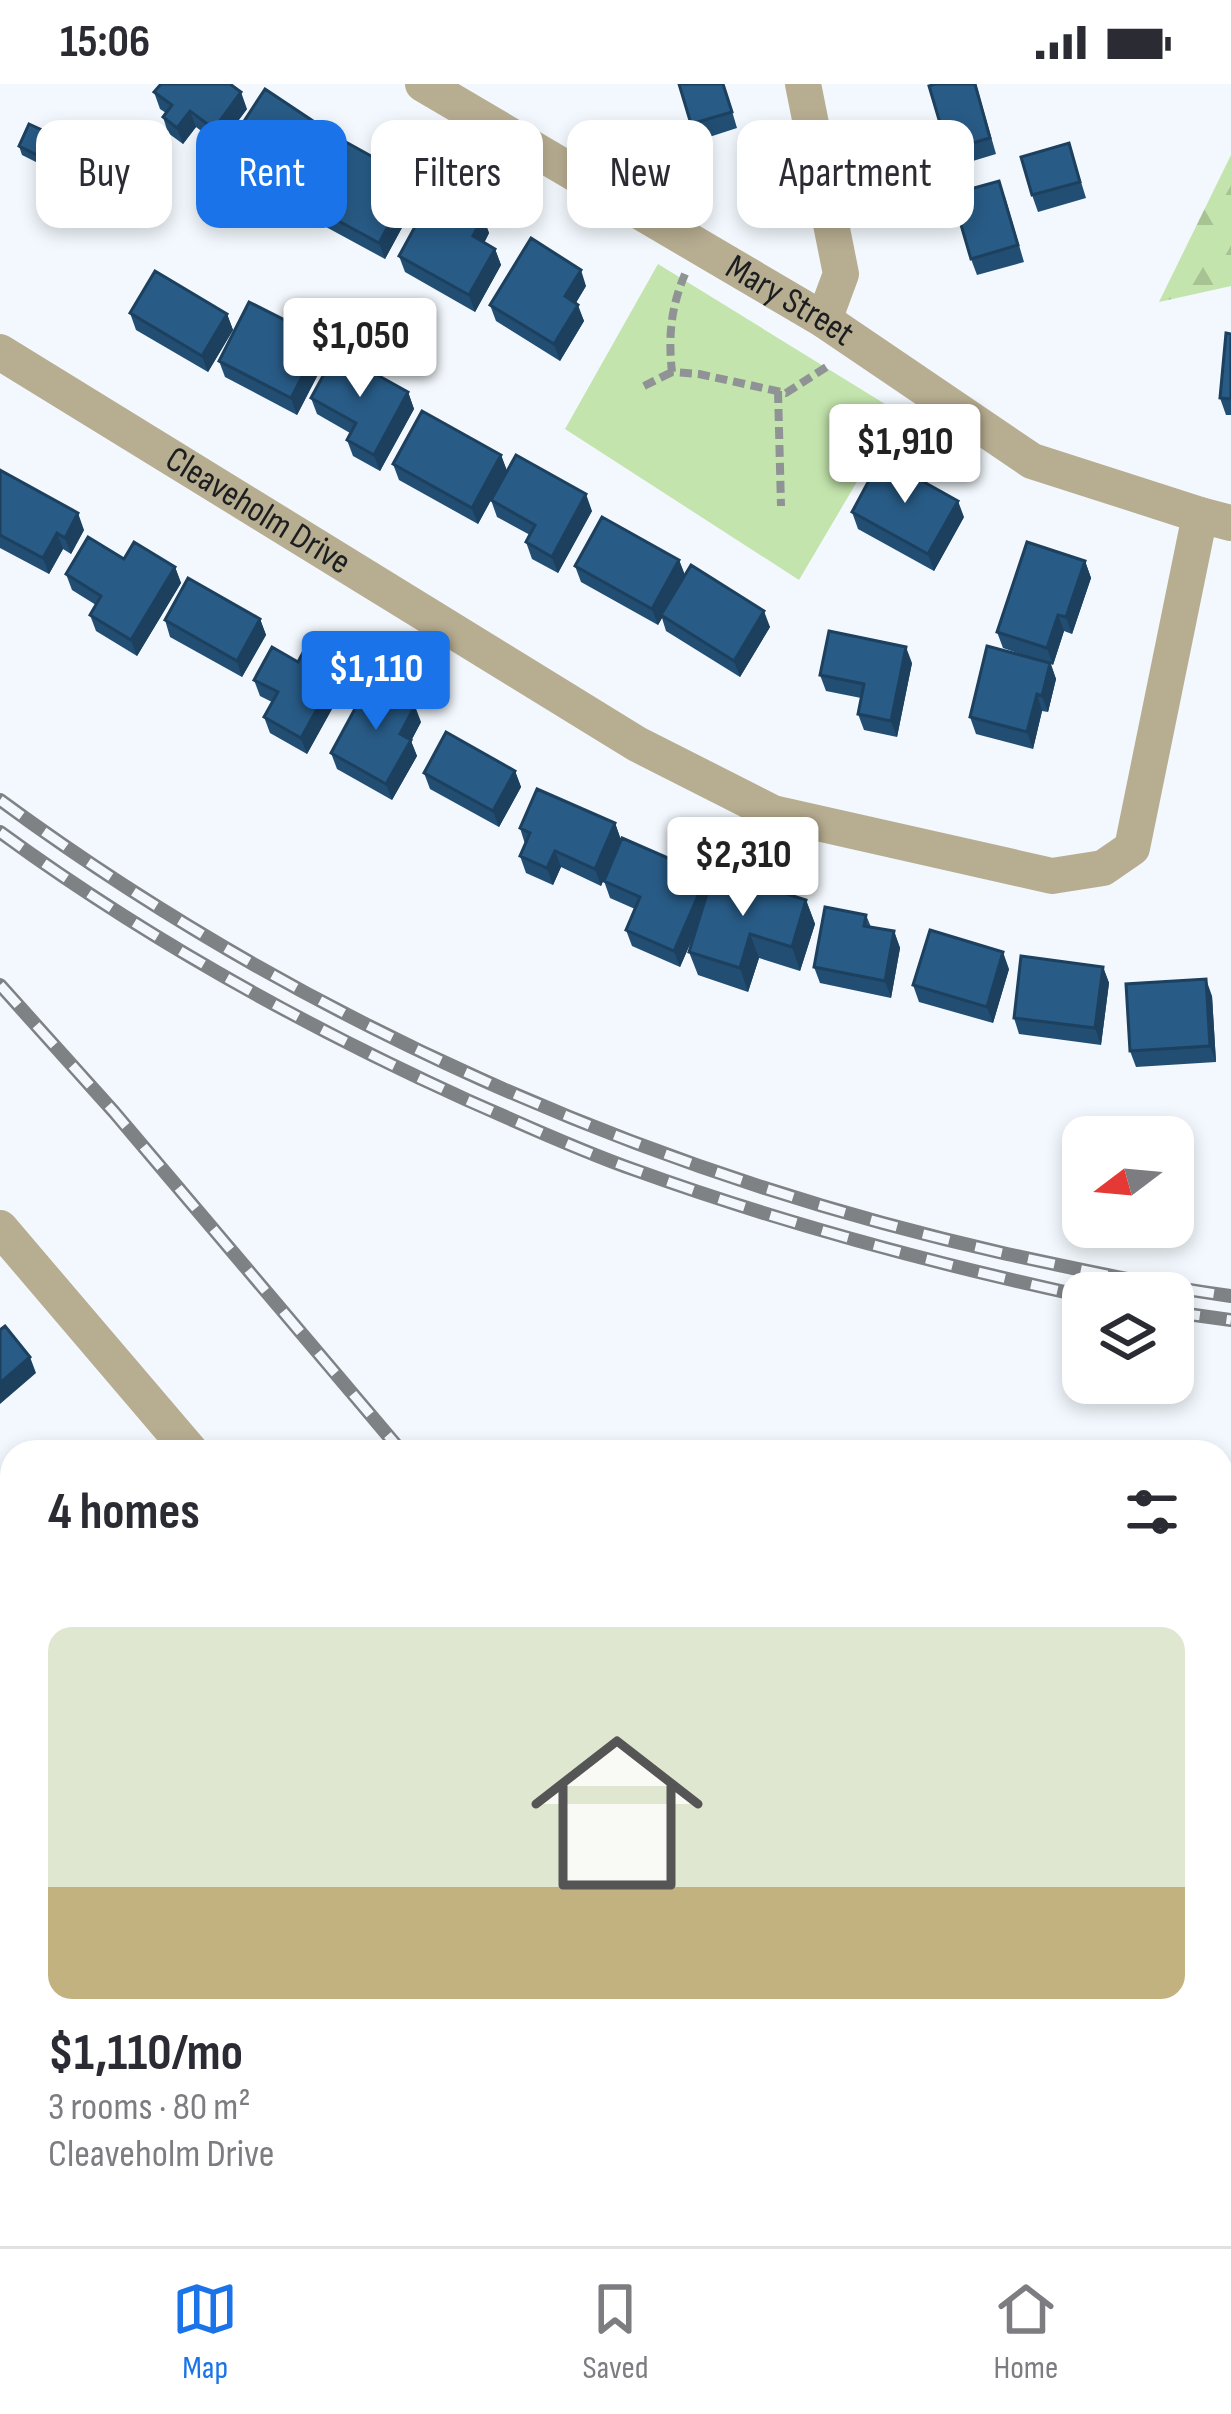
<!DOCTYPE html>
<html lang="en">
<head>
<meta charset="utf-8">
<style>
	:root { --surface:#fff; --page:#f2f2f3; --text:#2b2b33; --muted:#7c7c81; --line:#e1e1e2; --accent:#1a73e8 }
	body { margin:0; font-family:"Sofia Sans Condensed",sans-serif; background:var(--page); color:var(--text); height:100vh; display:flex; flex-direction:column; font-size:45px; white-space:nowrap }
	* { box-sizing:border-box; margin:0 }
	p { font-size:39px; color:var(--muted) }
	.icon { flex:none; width:66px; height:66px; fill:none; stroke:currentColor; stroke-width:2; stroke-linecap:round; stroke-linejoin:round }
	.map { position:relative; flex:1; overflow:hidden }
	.drawer { position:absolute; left:0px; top:1356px; width:1233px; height:807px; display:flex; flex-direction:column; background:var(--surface); border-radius:36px 36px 0 0; box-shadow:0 6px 18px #0003 }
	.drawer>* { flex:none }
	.top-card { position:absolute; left:36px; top:36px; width:1161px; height:108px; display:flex; gap:24px }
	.needle { width:78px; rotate:254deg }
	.fabs { position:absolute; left:1062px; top:1032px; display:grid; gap:24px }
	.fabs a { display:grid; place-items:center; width:132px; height:132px; border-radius:24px; background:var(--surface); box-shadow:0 6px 18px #0003; font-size:60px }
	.price { position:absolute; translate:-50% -102px; padding:0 27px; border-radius:12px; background:#fff; color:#222; font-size:39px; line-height:78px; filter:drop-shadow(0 3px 6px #0008) }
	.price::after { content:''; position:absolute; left:50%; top:72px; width:36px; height:27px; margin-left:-18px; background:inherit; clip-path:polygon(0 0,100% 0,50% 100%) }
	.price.on { background:var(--accent); color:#fff }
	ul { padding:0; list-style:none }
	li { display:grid; align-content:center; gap:24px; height:636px; padding:0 48px }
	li+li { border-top:3px solid var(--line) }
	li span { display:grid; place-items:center; height:372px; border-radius:24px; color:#555 }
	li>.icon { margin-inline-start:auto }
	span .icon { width:216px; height:216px; fill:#fffc; stroke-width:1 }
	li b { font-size:51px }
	h2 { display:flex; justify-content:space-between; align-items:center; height:144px; padding:0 48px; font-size:51px }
	.pill { padding:0 42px; border-radius:24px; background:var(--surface); box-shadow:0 6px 18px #0003; font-size:42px; line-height:108px }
	.pill.on { background:var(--accent); color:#fff }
	.status { display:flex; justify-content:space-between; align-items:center; height:84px; padding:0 60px; background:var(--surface); direction:ltr }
	.status svg { height:33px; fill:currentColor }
	.menu { display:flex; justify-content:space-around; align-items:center; height:168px; border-top:3px solid var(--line); background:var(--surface); font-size:33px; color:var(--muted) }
	.menu a { display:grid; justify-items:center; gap:6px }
	.menu .on { color:var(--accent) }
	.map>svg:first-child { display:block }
	.forest { fill:url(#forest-firs) }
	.park { fill:#c3e4ac }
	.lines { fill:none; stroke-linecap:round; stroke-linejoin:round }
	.path { stroke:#8f9396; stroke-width:8; stroke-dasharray:12 6; stroke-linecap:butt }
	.street { stroke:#b7ad91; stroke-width:36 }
	.rail-casing { stroke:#7e8285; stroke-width:14 }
	.rail { stroke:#f2f8fd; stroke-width:9; stroke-dasharray:27; stroke-linecap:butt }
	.wall { fill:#224e73 }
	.shaded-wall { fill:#1c405e }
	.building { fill:#285b86; stroke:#1c405e; stroke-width:3 }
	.labels { text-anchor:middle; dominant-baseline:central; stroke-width:12; stroke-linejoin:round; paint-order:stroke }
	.street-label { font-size:36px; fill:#1b1d1f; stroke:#f2f8fd }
</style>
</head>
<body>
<div class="status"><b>15:06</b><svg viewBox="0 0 49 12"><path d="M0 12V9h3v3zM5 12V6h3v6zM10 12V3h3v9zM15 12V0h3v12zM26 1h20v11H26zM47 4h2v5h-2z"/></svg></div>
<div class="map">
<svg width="1231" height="2162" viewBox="0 0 1231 2162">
	<defs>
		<pattern id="forest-firs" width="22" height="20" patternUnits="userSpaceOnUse" patternTransform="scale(3)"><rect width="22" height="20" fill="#c3e4ac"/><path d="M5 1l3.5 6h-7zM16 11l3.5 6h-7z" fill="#a7c394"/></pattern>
	</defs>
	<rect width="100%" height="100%" fill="#f2f8fd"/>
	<path class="forest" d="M1231,71v131l-72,16z"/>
	<path class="park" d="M658,180l240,148 -99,168 -234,-151z
		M12,1832v319h751l3,11h-766v-320z"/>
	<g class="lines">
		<path class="path" d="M685,190c-14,33 -17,62 -13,98l27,2 87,19 42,-27
			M644,302l28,-14
			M778,307l3,115"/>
		<g class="street">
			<path id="s1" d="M423,0l401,236 208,141 168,54 31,8"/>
			<path d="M803,0l38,190 -17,46"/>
			<path id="s2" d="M0,268l637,392 136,69 279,63 51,-8 29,-20 68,-333"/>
			<path d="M0,1144l191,224"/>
			<path d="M1221,1593l10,-10"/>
			<path d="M1221,1681l10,11"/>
			<path d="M820,2151l6,11"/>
		</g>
		<defs>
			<path id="rail" d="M0,716c298,219 646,373 1007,454 74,16 149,32 224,42
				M0,748c144,105 304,194 467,268 55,24 111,50 168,70 147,53 296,93 448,126
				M0,901l114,127 288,340
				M1173,1228l58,8
				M1064,2151l9,11"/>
		</defs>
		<use href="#rail" class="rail-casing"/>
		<use href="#rail" class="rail"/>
	</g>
	<path class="wall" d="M724,0l13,44 -40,13 -6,-17z
		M976,0l20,70 -43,13 -5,-17z
		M154,8l93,17 -27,36 -24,-18 -13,17 -15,-11 -5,-16 3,-4 -6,-4z
		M235,51l93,8 -29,46 -58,-37z
		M1069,59l17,55 -48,14 -6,-17z
		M56,60l-10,23 -24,-12 -3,-9z
		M382,78l6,16 -3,6 26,27 -26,48 -70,-38 -6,-16z
		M1005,113l19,65 -47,13 -6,-16z
		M483,133l6,16 -5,10 11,6 6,16 -26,47 -70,-40 -6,-16z
		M586,202l-10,17 8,18 -24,40 -64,-40 -6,-16z
		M130,229l97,1 6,16 -25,42 -72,-42z
		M1231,250v81h-5l-6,-17z
		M322,255l6,16 -31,60 -72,-38 -6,-16z
		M408,308l6,17 -34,62 -27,-15 -6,-16 3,-7 -33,-19 -6,-16z
		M501,371l6,16 85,40 -34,62 -26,-14 -6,-17 4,-7 -33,-18 -6,-17 -13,24 -79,-44 -6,-16z
		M0,386l84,60 -13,24 -8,-5 -14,25 -49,-26z
		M852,428l112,5 -30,54 -76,-42z
		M124,475l51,8 6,16 -44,73 -41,-25 -6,-16 6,-10 -24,-15 -6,-16z
		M679,476l6,15 85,52 -30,50 -74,-46 -4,-13 -4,7 -77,-43 -6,-16z
		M1085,477l6,17 -19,56 -8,-3 -11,34 -2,-1 5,15 -8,33 -6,-1 -9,38 -57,-15 -6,-17 62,-59 -29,-10 -6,-16z
		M260,535l6,16 -24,42 -72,-40 -5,-17z
		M298,578l50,18 -41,74 -37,-21 -6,-16 8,-15 -12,-6 -6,-16z
		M912,579l-15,74 -33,-7 -6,-16 3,-16 -35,-7 -6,-16z
		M421,638l-10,19 6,15 -25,44 -55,-31 -6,-16z
		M515,687l6,16 -22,40 -69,-38 -6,-16z
		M615,739l6,17 -20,46 -40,-19 -8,18 -27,-12 -6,-17 5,-12 -5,-16z
		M604,797l106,2 96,17 9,24 -15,47 -41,-13 -11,34 -50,-17 -9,-23 5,-17 -14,32 -48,-21 -6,-16 9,-21 -25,-11z
		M866,831l5,12 23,4 6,17 -9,50 -71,-15 -6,-16z
		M1103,883l6,16 -8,62 -82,-11 -5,-16z
		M1009,885l-16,54 -74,-21 -6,-17z
		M1212,912l4,66 -80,5 -6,-16z
		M1221,1820l10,184 -10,-11z"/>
	<path class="shaded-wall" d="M241,8l6,17 -27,36 -6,-16z
		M190,27l6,16 -13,17 -6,-16z
		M322,43l6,16 -29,46 -6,-16z
		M53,51l3,9 -10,23 -3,-9z
		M382,78l6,16 -8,16 -6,-16z
		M405,111l6,16 -26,48 -6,-16z
		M483,133l6,16 -10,20 -6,-17z
		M495,165l6,16 -26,47 -6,-17z
		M581,186l5,16 -16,26 -5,-16z
		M578,221l6,16 -24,40 -6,-17z
		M227,230l6,16 -25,42 -6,-16z
		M322,255l6,16 -31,60 -6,-17z
		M408,308l6,17 -34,62 -6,-16z
		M501,371l6,16 -29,53 -6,-16z
		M586,410l6,17 -34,62 -6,-16z
		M958,417l6,16 -30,54 -6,-17z
		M78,429l6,17 -13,24 -6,-16z
		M57,449l6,16 -14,25 -6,-16z
		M679,476l6,16 -24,39 1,3 -4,7 -6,-16z
		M1085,477l6,17 -19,56 -6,-17z
		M175,483l6,16 -44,73 -6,-16z
		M764,527l6,16 -30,50 -6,-16z
		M1058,531l6,16 -11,34 -6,-17z
		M260,535l6,16 -24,42 -5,-16z
		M906,563l6,16 -15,74 -6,-16z
		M1050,579l6,16 -8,33 -6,-16z
		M342,580l6,16 -41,74 -6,-16z
		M1037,610l5,17 -9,38 -6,-17z
		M415,622l6,16 -10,19 6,15 -25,44 -6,-16 14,-50z
		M515,687l6,16 -22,40 -6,-16z
		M615,739l6,17 -20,46 -6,-17z
		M555,767l6,16 -8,18 -6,-17z
		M707,791l6,16 -33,76 -6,-16z
		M806,816l9,24 -15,47 -8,-24z
		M894,847l6,17 -9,50 -6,-17z
		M750,850l9,24 -11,34 -8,-24z
		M1003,868l6,17 -16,54 -6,-16z
		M1103,883l6,16 -8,62 -6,-17z
		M1206,895l6,17 4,66 -6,-16z
		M30,1273l6,16 -36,31v-21z
		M1231,1964v40l-10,-26v-6z"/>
	<path class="building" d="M161,0h69l11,8 -27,37 -24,-18 -13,17 -14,-11 9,-12 -18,-13z
		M679,0h44l9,28 -41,12z
		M935,0h40l15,54 -42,12 -19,-64z
		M265,5l57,38 -29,46 -58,-38z
		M29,40l24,11 -10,23 -24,-12z
		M344,57l38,21 -8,16 31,17 -26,48 -70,-38z
		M1069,59l11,39 -48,13 -11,-38z
		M999,97l19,64 -47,14 -19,-65z
		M435,106l48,27 -10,19 22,13 -26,46 -70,-39z
		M531,154l50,32 -16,26 13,9 -24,39 -64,-39z
		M155,187l72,43 -25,42 -72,-43z
		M249,218l73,37 -31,59 -72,-37z
		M1226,249l5,1v65l-11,-1z
		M336,268l72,40 -34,63 -27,-15 9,-17 -45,-25z
		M422,327l79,44 -29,53 -79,-44z
		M516,371l70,39 -34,63 -26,-15 9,-17 -44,-25z
		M881,374l77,43 -30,53 -76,-42z
		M0,386l78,43 -13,25 -8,-5 -14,25 -43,-23z
		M602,433l77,43 -27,49 -77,-43z
		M88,453l36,22 10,-17 41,25 -44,73 -41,-25 11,-19 -35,-22z
		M1027,458l58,19 -19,56 -8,-2 -11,33 -50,-16z
		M691,481l73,46 -30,50 -73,-46z
		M188,494l72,41 -23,42 -72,-41z
		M829,547l77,16 -15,74 -33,-7 6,-30 -44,-9z
		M307,561l35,19 -41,74 -37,-21 14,-25 -24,-12 18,-33 26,15z
		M987,562l63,17 -8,33 -5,-2 -10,38 -57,-15z
		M370,597l45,25 -15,28 11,6 -25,44 -55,-31z
		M446,648l69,39 -22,40 -69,-38z
		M537,705l78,34 -20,46 -40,-18 -8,17 -27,-12 10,-23 -10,-5z
		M622,754l85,37 -33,76 -48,-21 14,-33 -36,-16z
		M714,787l92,29 -14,47 -42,-13 -10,34 -51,-16z
		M825,823l41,8 -2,11 30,5 -9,50 -71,-14z
		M930,846l73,22 -16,55 -74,-22z
		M1021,872l82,11 -8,61 -81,-10z
		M1206,895l4,67 -80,5 -4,-67z
		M5,1242l25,31 -30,26v-53z
		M1221,1820l10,11v133l-10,8z"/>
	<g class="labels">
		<g class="street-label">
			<text stroke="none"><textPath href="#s1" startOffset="426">Mary Street</textPath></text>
			<text stroke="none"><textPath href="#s2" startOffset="303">Cleaveholm Drive</textPath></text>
		</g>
	</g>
</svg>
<div class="fabs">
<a><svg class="needle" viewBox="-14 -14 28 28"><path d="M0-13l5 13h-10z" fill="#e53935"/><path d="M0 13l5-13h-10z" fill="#7c7c81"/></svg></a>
<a><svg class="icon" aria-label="layers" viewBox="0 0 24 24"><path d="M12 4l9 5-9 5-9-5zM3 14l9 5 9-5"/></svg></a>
</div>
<b class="price" style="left:360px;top:316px">$1,050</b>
<b class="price" style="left:905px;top:422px">$1,910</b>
<b class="price on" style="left:376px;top:649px">$1,110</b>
<b class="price" style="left:743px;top:835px">$2,310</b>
<div class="top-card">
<a class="pill">Buy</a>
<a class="pill on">Rent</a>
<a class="pill">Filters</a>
<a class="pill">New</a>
<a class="pill">Apartment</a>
</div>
<section class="drawer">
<h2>4 homes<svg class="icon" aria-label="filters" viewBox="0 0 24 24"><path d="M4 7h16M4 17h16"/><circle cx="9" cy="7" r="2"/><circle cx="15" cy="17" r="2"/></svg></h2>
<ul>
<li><span style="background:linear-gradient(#dfe7d0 70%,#c2b280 0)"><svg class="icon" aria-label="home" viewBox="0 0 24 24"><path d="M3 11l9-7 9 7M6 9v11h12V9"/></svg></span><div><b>$1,110/mo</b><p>3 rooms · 80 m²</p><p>Cleaveholm Drive</p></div></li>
</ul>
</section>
</div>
<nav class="menu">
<a class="on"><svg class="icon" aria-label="map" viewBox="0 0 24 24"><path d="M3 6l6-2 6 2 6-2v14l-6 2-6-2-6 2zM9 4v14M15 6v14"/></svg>Map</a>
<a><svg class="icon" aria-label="saved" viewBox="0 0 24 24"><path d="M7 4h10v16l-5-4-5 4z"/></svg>Saved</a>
<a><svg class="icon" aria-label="home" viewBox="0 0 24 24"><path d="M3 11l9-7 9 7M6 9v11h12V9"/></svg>Home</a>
</nav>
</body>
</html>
